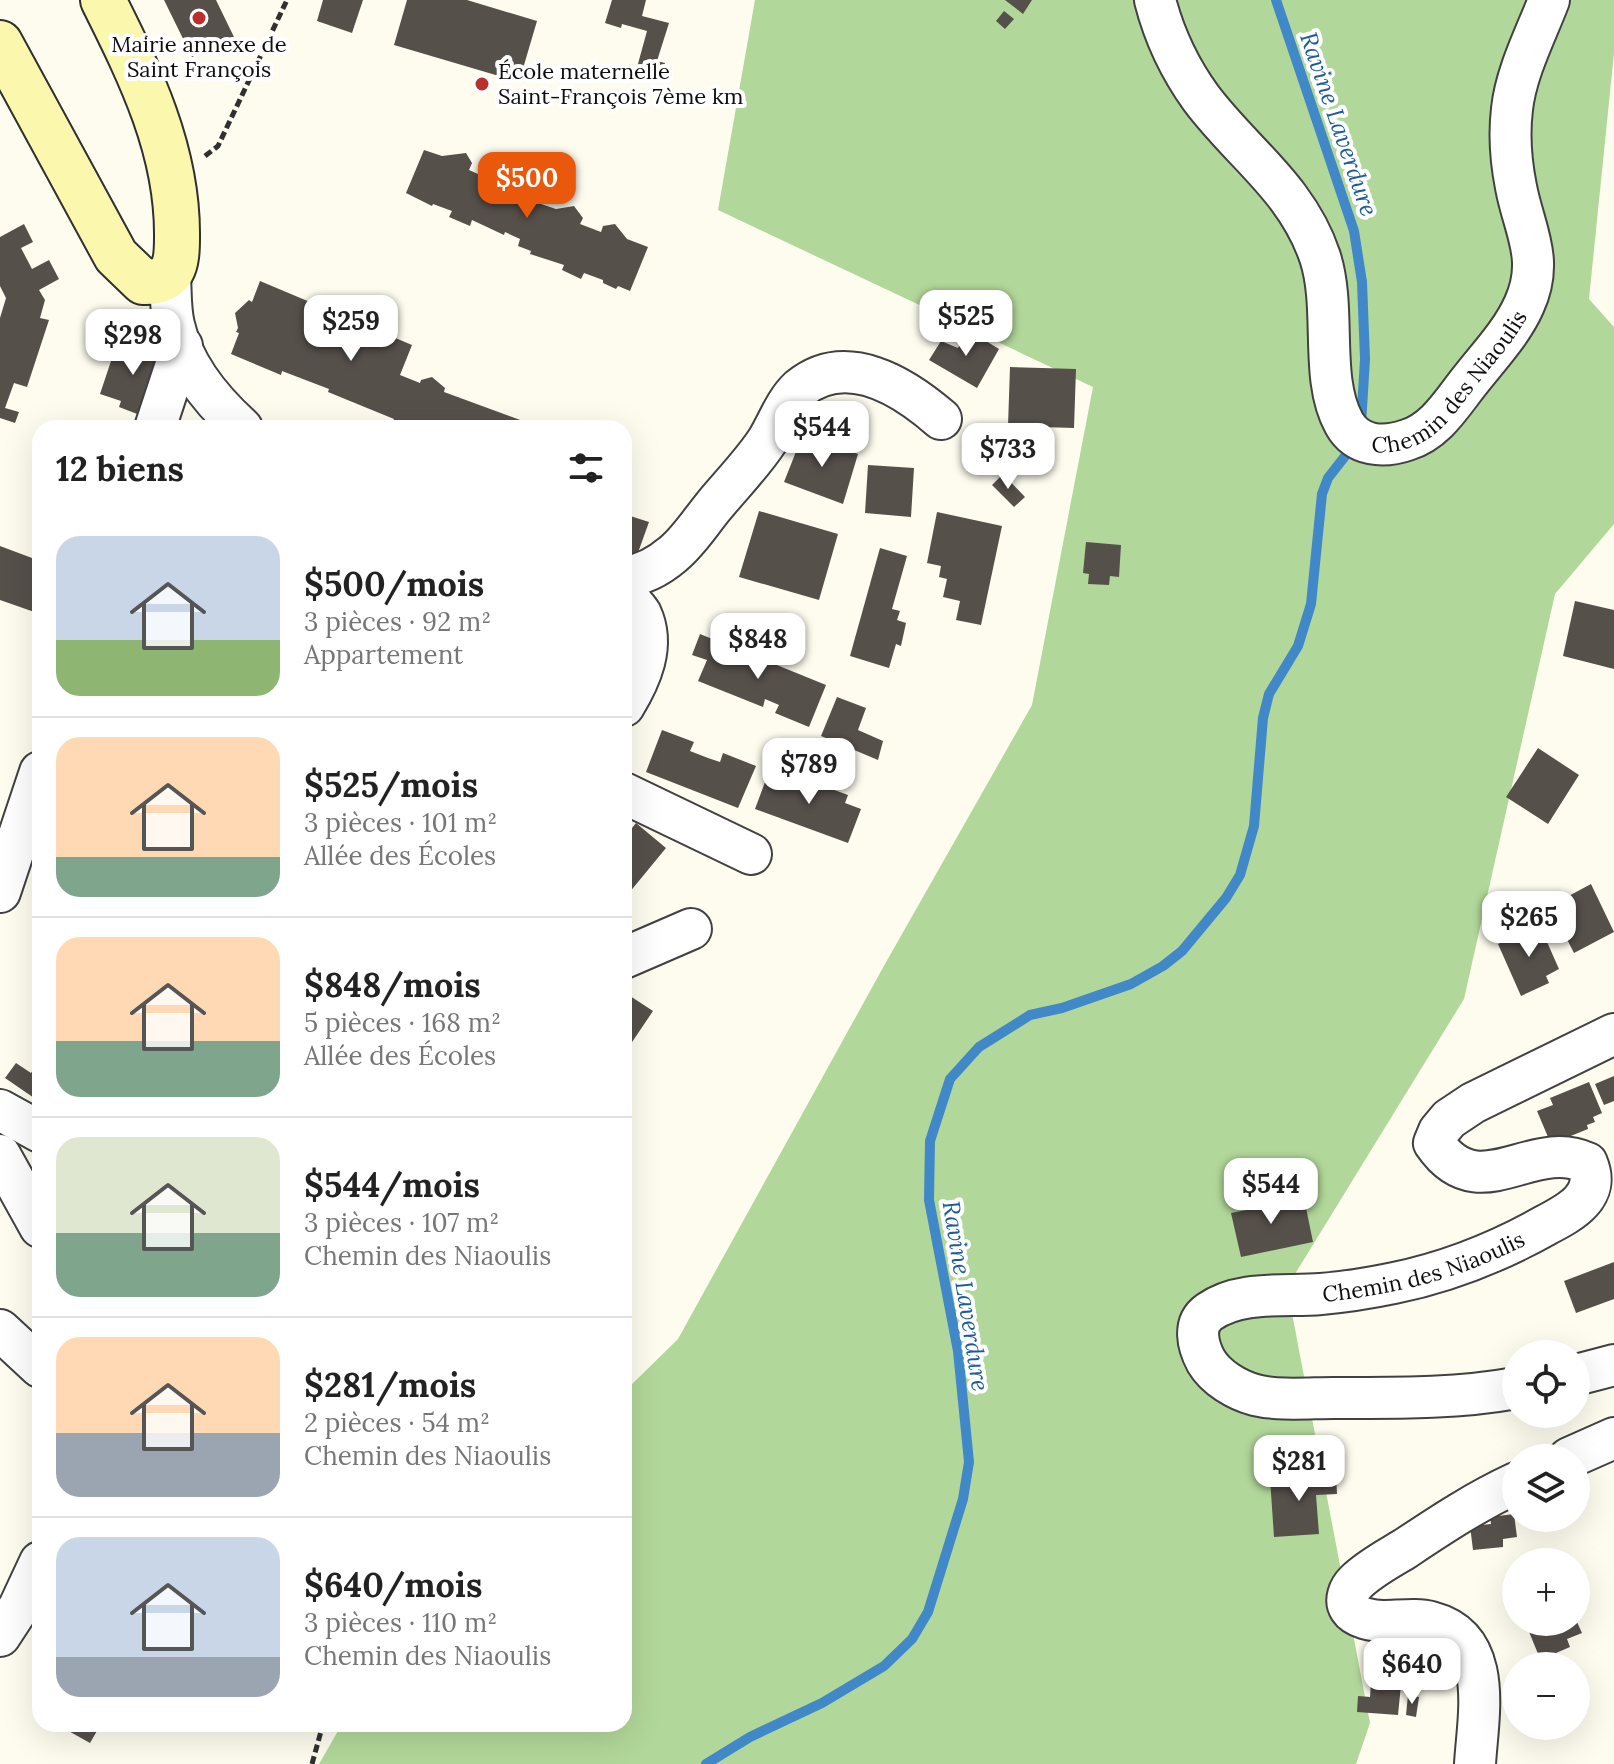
<!DOCTYPE html>
<html lang="fr">
<head>
<meta charset="utf-8">
<style>
	:root { --surface:#fff; --page:#f2f2f2; --text:#222; --muted:#767676; --line:#e0e0e0; --accent:#ea580c }
	body { margin:0; font-family:Lora,serif; background:var(--page); color:var(--text); height:100vh; display:flex; flex-direction:column; font-size:30px; white-space:nowrap }
	* { box-sizing:border-box; margin:0 }
	p { font-size:26px; color:var(--muted) }
	.icon { flex:none; width:44px; height:44px; fill:none; stroke:currentColor; stroke-width:2; stroke-linecap:round; stroke-linejoin:round }
	.map { position:relative; flex:1; overflow:hidden }
	.sheet { position:absolute; left:32px; top:420px; width:600px; height:1312px; display:flex; flex-direction:column; background:var(--surface); border-radius:24px; box-shadow:0 8px 32px #0002 }
	.sheet>* { flex:none }
	.fabs { position:absolute; left:1502px; top:1340px; display:grid; gap:16px }
	.fabs a { display:grid; place-items:center; width:88px; height:88px; border-radius:50%; background:var(--surface); box-shadow:0 8px 32px #0002; font-size:40px }
	.price { position:absolute; translate:-50% -68px; padding:0 18px; border-radius:16px; background:#fff; color:#222; font-size:26px; line-height:52px; filter:drop-shadow(0 2px 4px #0008) }
	.price::after { content:''; position:absolute; left:50%; top:48px; width:24px; height:18px; margin-left:-12px; background:inherit; clip-path:polygon(0 0,100% 0,50% 100%) }
	.price.current { background:var(--accent); color:#fff }
	ul { padding:0; list-style:none }
	li { display:flex; align-items:center; gap:24px; height:200px; padding:0 24px }
	li+li { border-top:2px solid var(--line) }
	li span { display:grid; place-items:center; flex:none; width:224px; height:160px; border-radius:24px; color:#555 }
	li>.icon { margin-inline-start:auto }
	span .icon { width:96px; height:96px; fill:#fffc; stroke-width:1 }
	li b { font-size:34px }
	h2 { display:flex; justify-content:space-between; align-items:center; height:96px; padding:0 24px; font-size:34px }
	.map>svg:first-child { display:block }
	.forest { fill:#b2d79a }
	.lines { fill:none; stroke-linecap:round; stroke-linejoin:round }
	.stream { stroke:#4088c7; stroke-width:10 }
	.building { fill:#56504b }
	.minor-casing { stroke:#414141; stroke-width:44 }
	.secondary-casing { stroke:#303030; stroke-width:48 }
	.path { stroke:#303030; stroke-width:5; stroke-dasharray:8 4; stroke-linecap:butt }
	.minor { stroke:#fff; stroke-width:40 }
	.secondary { stroke:#fbf8ad; stroke-width:44 }
	.poi-dot { fill:#b82f2c; stroke:#fff; stroke-width:3 }
	.labels { text-anchor:middle; dominant-baseline:central; stroke-width:8; stroke-linejoin:round; paint-order:stroke }
	.poi-label { font-size:22px; fill:#0e0e0e; stroke:#fff }
	.street-label { font-size:22px; fill:#0e0e0e; stroke:#fff }
	.water-label { font-size:24px; font-style:italic; fill:#1c5b9a; stroke:#fff }
</style>
</head>
<body>
<div class="map">
<svg width="1614" height="1764" viewBox="0 0 1614 1764">
	<rect width="100%" height="100%" fill="#fefcef"/>
	<path class="forest" d="M755,0h859v53l-25,246 25,28v197l-59,70 -91,405 -177,288 83,436 -14,41h-1037l23,-40h282v-332l54,-53 207,-375 147,-259 61,-318 -375,-177z"/>
	<g class="lines">
		<path class="stream" d="M1276,0l78,231 8,51 3,77 -4,66
			M706,1764l44,-27 72,-34 62,-37 28,-27 16,-27 35,-113 6,-37 -11,-111 -29,-151 1,-59 20,-62 29,-32 51,-32 32,-7 69,-24 32,-18 19,-15 44,-53 14,-23 14,-49 9,-108 6,-24 29,-48 13,-42 11,-110 6,-16 25,-32"/>
	</g>
	<path class="building" d="M164,0h52l18,37 -42,20z
		M323,0h40l-11,33 -35,-12z
		M407,0h60l70,21 -18,61 -125,-37z
		M612,0h34l-4,16 27,7 -12,38 8,2 -5,16 -24,-8 11,-40 -25,-7 -1,4 -16,-5z
		M1005,0h27l-9,14z
		M1004,11l10,8 -9,10 -9,-8z
		M424,150l18,6 24,-3 6,10 -3,7 20,9 4,-8 12,-1 14,18 18,7 -2,7 21,7 18,-3 9,12 -3,6 21,8 2,-6 12,-2 12,15 21,8 -18,44 -12,-5 -2,3 -13,-6v-3l-19,-7 -3,6 -19,-9 2,-5 -34,-11 1,-3 -13,-5 2,-7 -15,-7 -1,3 -32,-15 -2,6 -21,-9 3,-6 -19,-7 -1,2 -26,-13z
		M24,224l9,18 -12,6 11,21 17,-9 10,19 -20,11 6,10 -5,18 9,2 -22,67 -13,-4 -9,25 14,4 -4,11 -15,-5v-100l6,-20 -6,-12v-49z
		M260,281l152,64 -12,30 20,8 1,-3 11,-3 13,11 -1,4 98,36h-152l4,-9 -66,-27 1,-3 -47,-18 -1,4 -50,-21 8,-21 -3,-1 2,-4 -3,-15 14,-13 3,2z
		M968,330l31,19 -22,39 -48,-28 12,-19 17,7z
		M118,340l49,14 -22,63 -26,-10 2,-6 -21,-7z
		M1010,367l66,2 -2,59 -66,-2z
		M803,434l55,20 -15,50 -59,-22z
		M868,465l46,3 -3,49 -46,-4z
		M1003,474l22,23 -11,10 -22,-22z
		M759,511l79,23 -19,66 -80,-23z
		M937,512l65,14 -21,99 -25,-5 4,-19 -17,-4 4,-18 -8,-2 2,-11 -14,-3z
		M624,514l25,8 -14,39 -11,-3z
		M1086,542l35,3 -2,32 -9,-1 -1,9 -21,-1 1,-10 -6,-1z
		M0,546l40,15v53l-40,-14z
		M880,548l27,8 -15,53 8,2 -3,9 9,3 -5,23 -5,-2 -7,24 -39,-12z
		M1575,601l39,9v59l-51,-13z
		M700,634l126,51 -17,42 -34,-14 4,-8 -14,-6 -2,8 -65,-26 9,-21 -15,-5z
		M837,697l29,11 -8,22 25,11 -5,19 -57,-24z
		M662,730l32,12 -4,9 18,7 12,4 3,-9 33,13 -18,42 -92,-36z
		M1538,748l41,27 -31,49 -42,-27z
		M785,772l63,23 -3,8 16,6 -13,34 -93,-34 13,-35 14,6z
		M636,823l30,25 -42,51v-61z
		M1591,884l23,48 -40,21 -24,-47z
		M1539,924l20,45 -13,7 3,7 -28,13 -23,-52z
		M627,994l26,17 -29,43v-56z
		M40,1060v42l-35,-24 11,-15 15,10z
		M1614,1076v25l-10,4 -9,-21z
		M1589,1082l13,31 -9,4 2,5 -8,3 1,4 -37,15 -14,-33 16,-6 -3,-7z
		M1272,1195l2,9 30,-6 9,44 -72,15 -10,-44 16,-3 -2,-10z
		M1614,1262v37l-38,14 -12,-32z
		M1336,1474l1,20 -21,1 3,39 -45,3 -4,-59z
		M1514,1514l3,23 -14,2v8l-30,3 -3,-24 21,-2 -1,-7z
		M1525,1622h52l5,11 -15,6 3,8 -14,6 4,10 -17,3z
		M1371,1682l30,3 -3,30 -41,-3 1,-16 12,1z
		M1408,1695l11,2 -3,20 -10,-2z
		M56,1724h45l-11,19z"/>
	<g class="lines">
		<defs>
			<g id="minor">
				<path id="s1" d="M1155,0c9,35 25,69 46,98 41,55 96,90 119,159 17,52 -1,121 24,166 13,24 40,25 63,17 30,-9 46,-39 65,-62 18,-23 40,-46 52,-73 21,-46 0,-75 -8,-118 -5,-25 -7,-53 -4,-78 4,-37 24,-75 37,-109"/>
				<path d="M170,275c1,16 0,34 4,50 9,40 38,76 68,103"/>
				<path d="M155,428l27,-82"/>
				<path d="M624,577c19,-2 35,-11 49,-23 15,-12 27,-31 40,-47 17,-21 39,-43 54,-66 10,-16 18,-39 32,-52 47,-39 105,-2 142,30"/>
				<path d="M624,594c5,6 13,13 17,20 15,32 -1,66 -17,92"/>
				<path d="M624,793l127,61"/>
				<path d="M0,892l40,-120"/>
				<path d="M624,958l67,-29"/>
				<path d="M0,1110l40,22"/>
				<path d="M0,1155l40,72"/>
				<path d="M0,1330l40,37"/>
				<path d="M1576,1375l38,-10"/>
				<path id="s2" d="M1516,1388c-60,11 -121,10 -182,10 -25,0 -54,3 -79,-3 -18,-5 -39,-17 -49,-34 -8,-15 -14,-37 3,-49 31,-22 76,-15 112,-18 24,-2 49,-6 73,-11 54,-11 104,-31 152,-58 25,-13 55,-29 41,-62 -56,-26 -108,46 -153,-20l5,-12 10,-12 24,-16 141,-69"/>
				<path d="M1569,1458l45,-20"/>
				<path d="M0,1636l19,-29 21,-45"/>
				<path d="M1475,1764c3,-49 20,-125 -44,-142 -14,-4 -33,-1 -48,-1 -10,0 -27,-3 -33,-12 -6,-9 -1,-20 6,-27 14,-14 34,-24 50,-34 36,-24 71,-47 110,-65"/>
			</g>
			<path id="secondary" d="M0,43l116,213 27,26c32,1 34,-18 34,-45 1,-86 -36,-161 -74,-237"/>
		</defs>
		<use href="#minor" class="minor-casing"/>
		<use href="#secondary" class="secondary-casing"/>
		<path class="path" d="M205,156l13,-10 69,-146
			M312,1764l11,-40"/>
		<use href="#minor" class="minor"/>
		<use href="#secondary" class="secondary"/>
	</g>
	<g class="poi-dot">
		<circle cx="199" cy="18" r="8"/>
		<circle cx="482" cy="84" r="8"/>
	</g>
	<g class="labels">
		<g class="poi-label">
			<text x="199" y="44">Mairie annexe de<tspan x="199" dy="25">Saint François</tspan></text>
			<text x="498" y="71" text-anchor="start">École maternelle<tspan x="498" dy="25">Saint-François 7ème km</tspan></text>
		</g>
		<g class="street-label">
			<text stroke="none"><textPath href="#s1" startOffset="618">Chemin des Niaoulis</textPath></text>
			<text stroke="none"><textPath href="#s2" startOffset="598">Chemin des Niaoulis</textPath></text>
		</g>
		<g class="water-label">
			<text transform="translate(1339 124) rotate(71)">Ravine Laverdure</text>
			<text transform="translate(966 1296) rotate(81)">Ravine Laverdure</text>
		</g>
	</g>
</svg>
<div class="fabs">
<a><svg class="icon" aria-label="locate" viewBox="0 0 24 24"><circle cx="12" cy="12" r="6"/><path d="M12 2v4M12 18v4M2 12h4M18 12h4"/></svg></a>
<a><svg class="icon" aria-label="layers" viewBox="0 0 24 24"><path d="M12 4l9 5-9 5-9-5zM3 14l9 5 9-5"/></svg></a>
<a>+</a>
<a>−</a>
</div>
<b class="price current" style="left:527px;top:220px">$500</b>
<b class="price" style="left:966px;top:358px">$525</b>
<b class="price" style="left:351px;top:363px">$259</b>
<b class="price" style="left:133px;top:377px">$298</b>
<b class="price" style="left:822px;top:469px">$544</b>
<b class="price" style="left:1008px;top:491px">$733</b>
<b class="price" style="left:758px;top:681px">$848</b>
<b class="price" style="left:809px;top:806px">$789</b>
<b class="price" style="left:1529px;top:959px">$265</b>
<b class="price" style="left:1271px;top:1226px">$544</b>
<b class="price" style="left:1299px;top:1503px">$281</b>
<b class="price" style="left:1412px;top:1706px">$640</b>
<section class="sheet">
<h2>12 biens<svg class="icon" aria-label="filters" viewBox="0 0 24 24"><path d="M4 7h16M4 17h16"/><circle cx="9" cy="7" r="2"/><circle cx="15" cy="17" r="2"/></svg></h2>
<ul>
<li><span style="background:linear-gradient(#c9d6e8 65%,#8fb573 0)"><svg class="icon" aria-label="home" viewBox="0 0 24 24"><path d="M3 11l9-7 9 7M6 9v11h12V9"/></svg></span><div><b>$500/mois</b><p>3 pièces · 92 m²</p><p>Appartement</p></div></li>
<li><span style="background:linear-gradient(#ffd9b3 75%,#7fa58c 0)"><svg class="icon" aria-label="home" viewBox="0 0 24 24"><path d="M3 11l9-7 9 7M6 9v11h12V9"/></svg></span><div><b>$525/mois</b><p>3 pièces · 101 m²</p><p>Allée des Écoles</p></div></li>
<li><span style="background:linear-gradient(#ffd9b3 65%,#7fa58c 0)"><svg class="icon" aria-label="home" viewBox="0 0 24 24"><path d="M3 11l9-7 9 7M6 9v11h12V9"/></svg></span><div><b>$848/mois</b><p>5 pièces · 168 m²</p><p>Allée des Écoles</p></div></li>
<li><span style="background:linear-gradient(#dfe7d0 60%,#7fa58c 0)"><svg class="icon" aria-label="home" viewBox="0 0 24 24"><path d="M3 11l9-7 9 7M6 9v11h12V9"/></svg></span><div><b>$544/mois</b><p>3 pièces · 107 m²</p><p>Chemin des Niaoulis</p></div></li>
<li><span style="background:linear-gradient(#ffd9b3 60%,#9aa5b1 0)"><svg class="icon" aria-label="home" viewBox="0 0 24 24"><path d="M3 11l9-7 9 7M6 9v11h12V9"/></svg></span><div><b>$281/mois</b><p>2 pièces · 54 m²</p><p>Chemin des Niaoulis</p></div></li>
<li><span style="background:linear-gradient(#c9d6e8 75%,#9aa5b1 0)"><svg class="icon" aria-label="home" viewBox="0 0 24 24"><path d="M3 11l9-7 9 7M6 9v11h12V9"/></svg></span><div><b>$640/mois</b><p>3 pièces · 110 m²</p><p>Chemin des Niaoulis</p></div></li>
</ul>
</section>
</div>
</body>
</html>
